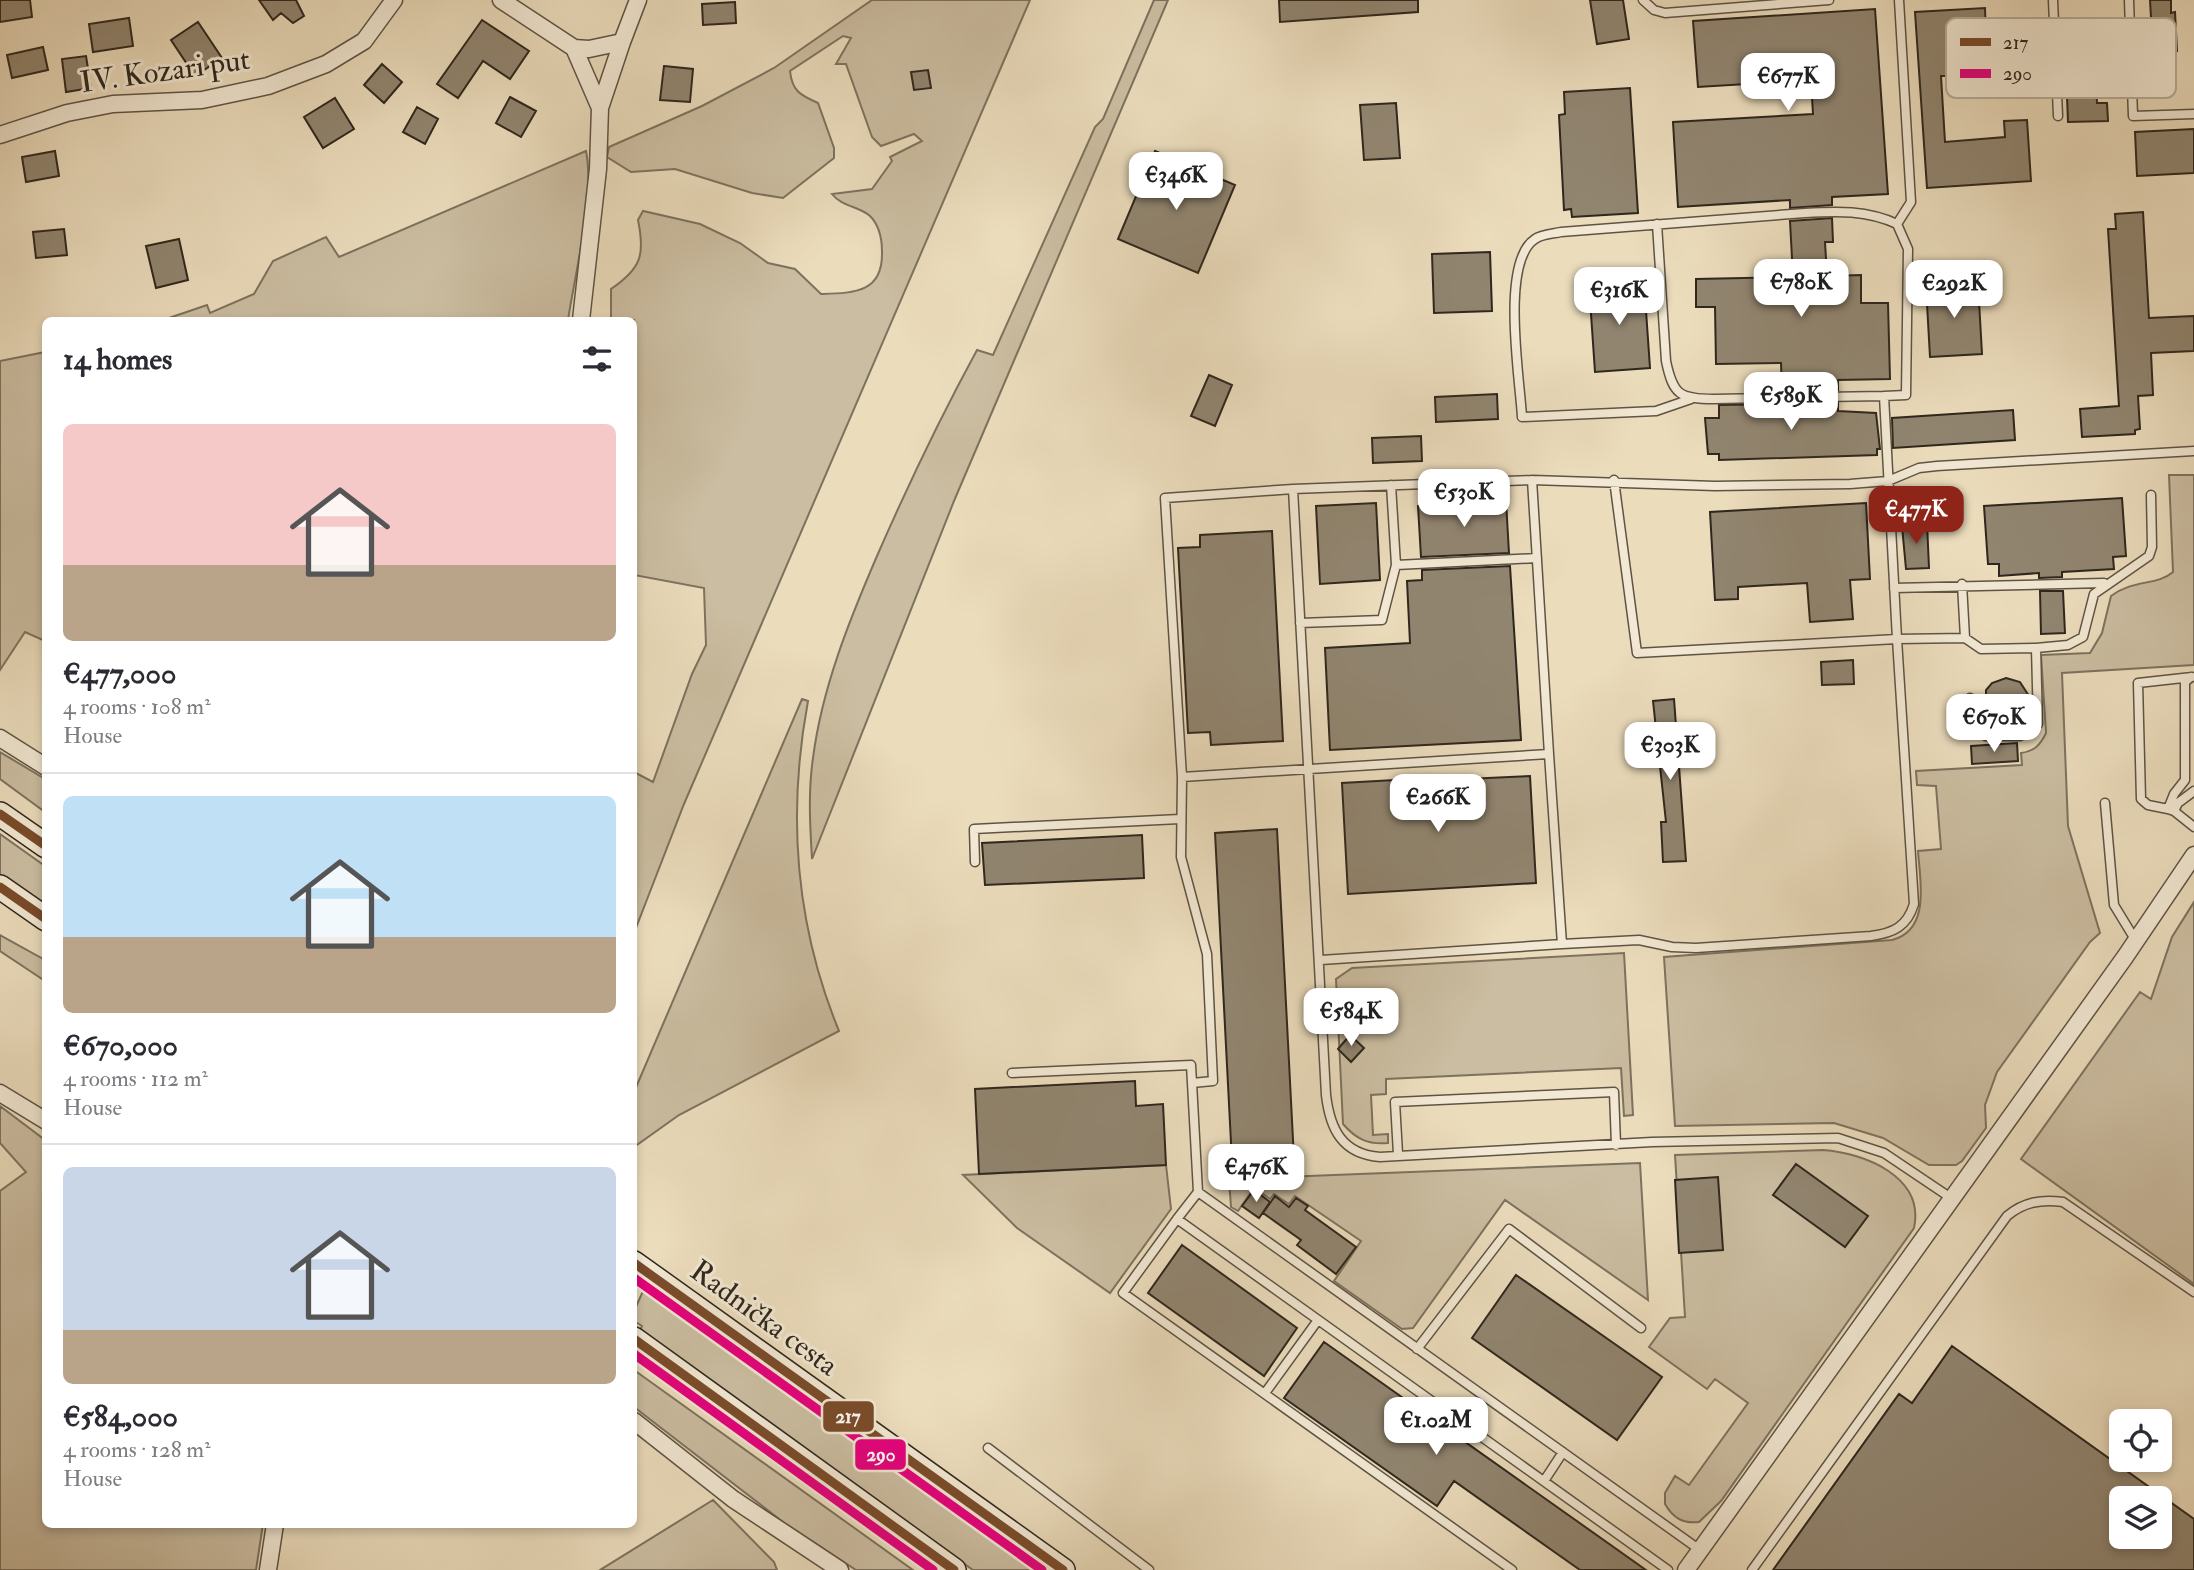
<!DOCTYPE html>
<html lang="en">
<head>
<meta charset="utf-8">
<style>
	:root { --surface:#fff; --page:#f2f2f3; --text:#2b2b33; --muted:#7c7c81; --line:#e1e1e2; --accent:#8f2418 }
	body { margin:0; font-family:"IM FELL Double Pica",serif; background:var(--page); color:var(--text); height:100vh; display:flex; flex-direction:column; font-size:26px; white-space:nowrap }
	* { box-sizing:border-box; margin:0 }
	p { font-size:23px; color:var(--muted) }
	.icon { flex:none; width:38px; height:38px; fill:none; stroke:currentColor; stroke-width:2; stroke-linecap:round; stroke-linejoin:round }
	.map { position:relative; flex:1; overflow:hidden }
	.details { position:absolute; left:42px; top:317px; width:595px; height:1211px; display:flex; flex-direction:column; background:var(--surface); border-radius:10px; box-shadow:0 4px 10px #0003 }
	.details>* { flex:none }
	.fabs { position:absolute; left:2109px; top:1409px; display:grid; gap:14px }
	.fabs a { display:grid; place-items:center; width:63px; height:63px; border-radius:10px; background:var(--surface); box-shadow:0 4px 10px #0003; font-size:35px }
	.price { position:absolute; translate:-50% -60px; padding:0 16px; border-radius:14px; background:#fff; color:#222; font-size:23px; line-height:46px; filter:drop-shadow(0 2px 4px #0008) }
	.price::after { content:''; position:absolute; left:50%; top:42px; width:21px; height:16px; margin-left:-10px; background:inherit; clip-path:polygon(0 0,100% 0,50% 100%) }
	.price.current { background:var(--accent); color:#fff }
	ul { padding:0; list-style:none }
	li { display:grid; align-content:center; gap:14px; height:371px; padding:0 21px }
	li+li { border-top:2px solid var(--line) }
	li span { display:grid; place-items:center; height:217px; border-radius:10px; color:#555 }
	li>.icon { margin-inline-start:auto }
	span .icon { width:126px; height:126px; fill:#fffc; stroke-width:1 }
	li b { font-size:30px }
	h2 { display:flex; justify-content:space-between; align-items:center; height:84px; padding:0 21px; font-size:30px }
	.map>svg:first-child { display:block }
	.green { fill:#cbbda1; stroke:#7d725f; stroke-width:2 }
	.building { fill:#918570; stroke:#2f271d; stroke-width:2; fill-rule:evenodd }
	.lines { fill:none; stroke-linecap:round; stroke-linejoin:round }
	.lane-casing { stroke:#5e5445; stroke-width:11 }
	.street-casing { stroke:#5e5445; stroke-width:19 }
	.secondary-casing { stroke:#2f271d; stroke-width:26 }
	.lane { stroke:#f2e8d3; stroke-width:8 }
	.street { stroke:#f2e8d3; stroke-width:16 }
	.secondary { stroke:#f2e8d3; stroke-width:23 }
	.bus-1-casing { stroke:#f2e8d3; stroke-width:14 }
	.bus-2-casing { stroke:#f2e8d3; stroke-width:14 }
	.bus-1 { stroke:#7a4b2a; stroke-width:9 }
	.bus-2 { stroke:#e5007d; stroke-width:9 }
	.labels { text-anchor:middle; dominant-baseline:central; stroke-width:6; stroke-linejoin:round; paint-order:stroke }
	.street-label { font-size:30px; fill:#2f271d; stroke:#f2e8d3 }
	.key { fill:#f2e8d3; stroke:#b8ae9c; stroke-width:2 }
	.key-label { font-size:19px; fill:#2f271d }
	.line-badge { stroke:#f2e8d3; stroke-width:2.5 }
	.badge-label { font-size:19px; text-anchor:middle; font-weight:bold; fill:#fff }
</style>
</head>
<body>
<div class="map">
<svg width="2194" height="1570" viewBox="0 0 2194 1570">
	<rect width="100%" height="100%" fill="#ebdcbc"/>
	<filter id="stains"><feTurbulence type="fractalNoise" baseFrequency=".00286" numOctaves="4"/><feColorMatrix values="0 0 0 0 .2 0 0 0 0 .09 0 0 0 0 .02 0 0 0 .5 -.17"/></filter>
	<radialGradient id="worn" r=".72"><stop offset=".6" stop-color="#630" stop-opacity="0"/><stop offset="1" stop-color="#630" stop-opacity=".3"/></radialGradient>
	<path class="green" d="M872,0h158l-346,804 -50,129v-161l19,10 39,-108 14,-29 -2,-57 -70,-13v-255h-23v-31c31,-21 34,-35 27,-69l5,-9 57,13 40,19 28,20 27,6 26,25c33,-1 62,-1 61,-42 0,-12 -3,-27 -12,-36 -11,-10 -28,-9 -38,-22l40,-5 20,-28 -2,-4 32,-16 -8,-7 -33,12 -9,-9 -26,-73h-10l15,-26 -8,-2 -53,35c2,20 10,24 28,32l16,45v10l-51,40 -31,-5 -77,-24 -44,3 -24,-15 2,-10 93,-41 72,-38z
		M1154,0h14l-214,501 -142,358c-2,-33 -4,-67 1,-101 9,-70 36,-137 64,-202 31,-71 63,-138 100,-206l16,5 102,-228 8,-8z
		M586,151c9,45 -11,122 -18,169h-405l44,-15 3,8 44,-19 19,-33 53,-24 13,20z
		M45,352v289l-20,-9 -25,38v-309z
		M2169,475h25v190l-132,8 6,153 32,107 -10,9 -93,130 -12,33 1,23 -24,33 -6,4h-27l-46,-27 -49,-15 -159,3 -11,-169 228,-17c39,-10 28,-59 26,-89l23,-2 -5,-63 -19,-1 -1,-14 106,-6 -1,-12c14,-2 19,-8 25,-20l-5,-78 49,-2 12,-20 9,-37c22,-17 46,-10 62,-24z
		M802,699l6,2c-21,113 -13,223 31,330l-160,84 -45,32v-55z
		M0,752l45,27v33l-45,-33z
		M0,834l45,32v42l-45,-32z
		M2194,902v382l-173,-125 119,-167 11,7 21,-62z
		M0,935l45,25v21l-45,-30z
		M1624,953l9,162 -9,1 -3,-48 -235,11v15l-15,1 2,40 15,-1v9c-20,2 -32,-4 -45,-19l-7,-145 16,-11z
		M0,1106l45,34 1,384h217l-7,46h-256v-379l26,-19 -26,-29z
		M1823,1150c42,3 102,27 91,78l-193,273 -22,21c-16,2 -26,-4 -34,-18v-11l10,-17 14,9 59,-82 -33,-24 -8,10 -58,-42 21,-29 15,-1 -10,-162z
		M1640,1163l8,137 -143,-100 -92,128 -11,1 -68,-48 27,-40 -66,-45 -6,8 -15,-10 -4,5 -16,-11 -16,23 -7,-4 -2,-28z
		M1166,1165l5,44 -61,84 -93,-65 -54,-53z
		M644,1289l11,6 2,-4 390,279h-74l-333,-240 2,-4 -8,-5v-10z
		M634,1370l279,200h-57l-73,-48 -149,-115z
		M713,1500l61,62 3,8h-177z"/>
	<path class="building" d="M0,0h30l2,17 -32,5z
		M259,0h37l8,16 -11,7 -12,-10 -8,7z
		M1279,0h139v12l-138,10z
		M1590,0h33l6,39 -32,5z
		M2150,0h21v13l4,-1 2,39 -24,1z
		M735,2l1,21 -33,2 -1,-21z
		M1985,8l1,28 -39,2 2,38h-8l4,66 60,-5 -1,-16 23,-1 4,61 -104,7 -12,-176z
		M1875,9l13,185 -56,3v8l-42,3v-8l-112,7 -5,-85 140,-8 -2,-34 -113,7 -5,-66z
		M129,18l4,28 -40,6 -4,-28z
		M482,20l47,31 -19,28 -27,-18 -25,37 -21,-14z
		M198,22l24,36 -27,18 -24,-36z
		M2095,45l2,58h10l1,18 -40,1 -3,-76z
		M43,47l5,23 -36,8 -5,-23z
		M86,56l5,32 -25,4 -4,-33z
		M382,64l20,18 -18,21 -20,-18z
		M664,66l29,3 -3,33 -30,-2z
		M928,70l3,18 -17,2 -3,-18z
		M1630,88l8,125 -66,4 -1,-8 -7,1 -5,-95 6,-1 -1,-22z
		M510,97l26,14 -15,26 -25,-14z
		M335,98l19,31 -31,19 -19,-31z
		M1396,103l4,55 -36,2 -4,-55z
		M417,107l21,12 -13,25 -22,-12z
		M2194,129v44l-57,3 -2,-44z
		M55,151l4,25 -33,6 -4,-25z
		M1155,151l80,34 -37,88 -80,-34z
		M2143,212l6,106 45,-2v35l-43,2 2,42 -15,1 2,33 -5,1v4l-53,3 -2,-28 39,-3 -11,-177h8l-1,-15z
		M1832,218l1,24h-8l2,34 34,-1v28h27l2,76 -52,1v10l-56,1 -1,-28 -65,1 -1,-57h-19v-28l97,-2 -3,-56z
		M64,229l3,26 -31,3 -3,-26z
		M179,239l9,41 -32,8 -10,-42z
		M1490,252l2,59 -58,2 -2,-59z
		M1644,282l6,86 -55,4 -6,-87z
		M1978,283l4,71 -52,3 -4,-71z
		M1209,375l23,10 -17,41 -24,-10z
		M1497,394l1,25 -62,3 -1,-25z
		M1838,403v8l38,2 4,36h-3v6l-158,5v-6h-11l-3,-36h14v-13z
		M2013,410l2,30 -122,8 -1,-30z
		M1421,436l1,25 -49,2 -1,-25z
		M2122,498l4,58 -13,1 1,12 -52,3v5l-23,1v-5l-40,3v-12h-11l-4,-58z
		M1506,501l3,52 -88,4 -3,-51z
		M1376,503l4,77 -60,4 -4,-78z
		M1866,503l4,76 -20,1 3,39 -43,3 -3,-39 -69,4v12l-23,1 -5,-88z
		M1927,523l2,45 -23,1 -4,-43z
		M1272,531l11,210 -72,4 -1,-13 -22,1 -10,-185 22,-1v-12z
		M1510,566l11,174 -191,10 -5,-102 85,-5 -3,-62 15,-1v-10z
		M2040,591h23l2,42 -24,1z
		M1853,660l1,24 -32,1 -1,-23z
		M2006,678l14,4 9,14v10l-13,16v7l-23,-11 -7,-9v-19l6,-7z
		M1674,699l12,162 -23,1 -2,-40h5l-13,-121z
		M2017,743l1,18 -46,3 -1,-18z
		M1466,776v3l64,-3 6,107 -188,11 -6,-111z
		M1277,829l17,330 -62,3 -17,-329z
		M1142,835l2,43 -159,7 -3,-42z
		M1350,1035l14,13 -13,14 -13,-13z
		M1135,1081l1,25 27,-2 3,61 -187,9 -4,-85z
		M1796,1164l72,52 -23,31 -72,-52z
		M1718,1177l5,73 -44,3 -4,-73z
		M1254,1190l16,12 -11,16 -17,-12z
		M1275,1196l14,11 7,-9 12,8 -3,4 51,37 -20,27 -39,-29 4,-5 -38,-27z
		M1182,1245l115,83 -33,48 -116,-83z
		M1516,1275l146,102 -45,63 -145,-102z
		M1324,1342l322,228h-66l-126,-89 -17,25 -153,-108z
		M1952,1346l242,173v51h-421l126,-176 13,9zM2121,1498h39v38h-39z"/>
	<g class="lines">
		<defs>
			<path id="lane" d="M1643,0l11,10 11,3 164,-13
				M2053,0l5,116
				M2129,0l4,116 61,-2
				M1657,224l9,137c7,34 14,38 48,38l170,-3
				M1897,224l14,-22 -12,-202
				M1691,399l-35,12 -134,6c-2,-38 -22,-155 13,-178 7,-5 17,-5 26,-7l244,-19c32,-2 62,-3 92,11l11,25 -2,146 -22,1 13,243 68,-1 16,11 55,-1 2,76 -18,12h-34l-12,-12 -4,-26
				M1293,489l33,606c4,34 16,59 54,62l272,-15 186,-4 46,15 67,45
				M1396,565l141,-7
				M1962,584l3,54
				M1894,588l210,-5
				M1300,623l82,-3 14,-55 -5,-80
				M2036,648l32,-3 15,-8 11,-43 55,-38 3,-9 -1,-52
				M1182,777l367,-23 -17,-274
				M2194,791l-16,12 -4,8 20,16
				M2105,803l9,102 22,36
				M2168,809l-20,-4 -7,-6 -3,-116 54,-6
				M2174,811l-6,-2 6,-15 11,-14v-98l6,-5
				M975,862l-1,-33 206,-10
				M1562,944l77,-4 33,7 24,1 175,-12c22,-3 36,-9 43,-32l-17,-265 -260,14 -23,-173
				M1321,960l241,-16 -13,-190
				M1012,1073l179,-8 1,18
				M1398,1154l-3,-52 219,-10 2,53
				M1198,1192l502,358
				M1177,1219l21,-27 -6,-109 21,-2 -6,-127 -26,-97 1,-80 -17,-279 128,-9 239,-9 183,6 135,-2 38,-3 31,-13 18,-2 257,-15
				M1417,1349l92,-120 132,99
				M1265,1393l53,-73
				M988,1448l161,122
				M1544,1481l19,-29
				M1512,1570l-389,-277 54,-74 491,351
				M1752,1570l255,-354c17,-14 34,-17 56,-14l131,90"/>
			<path id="street" d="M501,0l73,48 15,1 33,-7 16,-42
				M574,48l26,60 22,-66
				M0,135l67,-22 46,-9 89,-4 66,-14 58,-22 38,-23 30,-41
				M581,320l17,-151 2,-61
				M0,738l46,29
				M0,1093l46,28
				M634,1421l99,78 107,71
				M268,1570l7,-46
				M1686,1570l439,-613 69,-102"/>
			<path id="secondary" d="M0,814l46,32
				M0,887l46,32
				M634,1263l429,307
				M634,1339l320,231"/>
		</defs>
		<use href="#lane" class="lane-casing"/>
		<use href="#street" class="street-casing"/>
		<use href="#secondary" class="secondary-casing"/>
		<use href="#lane" class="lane"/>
		<use href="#street" class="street"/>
		<use href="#secondary" class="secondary"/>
		<defs>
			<path id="bus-1" d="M0,814l46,32
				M0,887l46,32
				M634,1263l429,307
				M634,1339l320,231"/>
			<path id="bus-2" d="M634,1278l408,292
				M634,1354l299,216"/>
		</defs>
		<use href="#bus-1" class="bus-1-casing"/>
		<use href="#bus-2" class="bus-2-casing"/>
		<use href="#bus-1" class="bus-1"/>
		<use href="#bus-2" class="bus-2"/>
	</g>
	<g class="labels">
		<g class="street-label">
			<text transform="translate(165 71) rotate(-8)">IV. Kozari put</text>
			<text transform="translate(764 1318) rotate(36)">Radnička cesta</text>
		</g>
	</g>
	<rect x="1946" y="18" width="230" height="80" rx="10" class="key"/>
	<rect x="1960" y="38" width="31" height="8" fill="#7a4b2a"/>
	<rect x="1960" y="69" width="31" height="9" fill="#e5007d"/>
	<g class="key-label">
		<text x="2003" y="49">217</text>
		<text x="2003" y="80">290</text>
	</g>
	<g class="line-badge">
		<rect x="822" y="1400" width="53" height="33" rx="7" fill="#7a4b2a"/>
		<rect x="854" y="1438" width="53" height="33" rx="7" fill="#e5007d"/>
	</g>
	<g class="badge-label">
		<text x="848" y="1423">217</text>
		<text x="881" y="1461">290</text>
	</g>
	<rect width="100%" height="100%" filter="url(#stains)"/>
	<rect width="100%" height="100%" fill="url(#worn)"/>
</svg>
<div class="fabs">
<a><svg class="icon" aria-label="locate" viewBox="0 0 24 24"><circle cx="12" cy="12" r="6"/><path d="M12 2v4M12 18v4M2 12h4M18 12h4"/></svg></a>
<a><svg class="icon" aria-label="layers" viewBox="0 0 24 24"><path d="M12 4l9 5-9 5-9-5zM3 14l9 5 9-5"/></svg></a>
</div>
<b class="price" style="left:1788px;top:113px">€677K</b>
<b class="price" style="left:1176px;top:212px">€346K</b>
<b class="price" style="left:1801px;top:319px">€780K</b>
<b class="price" style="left:1954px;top:320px">€292K</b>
<b class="price" style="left:1619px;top:327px">€316K</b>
<b class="price" style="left:1791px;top:432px">€589K</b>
<b class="price" style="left:1464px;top:529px">€530K</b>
<b class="price current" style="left:1916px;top:546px">€477K</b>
<b class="price" style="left:1994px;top:754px">€670K</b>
<b class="price" style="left:1670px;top:782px">€303K</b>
<b class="price" style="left:1438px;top:834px">€266K</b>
<b class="price" style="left:1351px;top:1048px">€584K</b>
<b class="price" style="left:1256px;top:1204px">€476K</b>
<b class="price" style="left:1436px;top:1457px">€1.02M</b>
<section class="details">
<h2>14 homes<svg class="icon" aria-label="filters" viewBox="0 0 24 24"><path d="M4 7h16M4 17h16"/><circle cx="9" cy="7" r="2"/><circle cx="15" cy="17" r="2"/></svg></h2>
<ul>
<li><span style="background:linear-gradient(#f6c9c9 65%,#b9a48a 0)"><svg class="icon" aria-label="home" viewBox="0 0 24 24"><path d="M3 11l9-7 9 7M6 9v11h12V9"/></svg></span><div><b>€477,000</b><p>4 rooms · 108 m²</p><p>House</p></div></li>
<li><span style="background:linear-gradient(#bfe0f5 65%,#b9a48a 0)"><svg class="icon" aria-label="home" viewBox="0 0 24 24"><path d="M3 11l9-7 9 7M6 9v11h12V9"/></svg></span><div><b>€670,000</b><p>4 rooms · 112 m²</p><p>House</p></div></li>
<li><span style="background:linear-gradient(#c9d6e8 75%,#b9a48a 0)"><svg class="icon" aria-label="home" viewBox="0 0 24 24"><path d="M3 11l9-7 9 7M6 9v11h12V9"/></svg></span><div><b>€584,000</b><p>4 rooms · 128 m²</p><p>House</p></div></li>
</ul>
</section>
</div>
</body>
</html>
